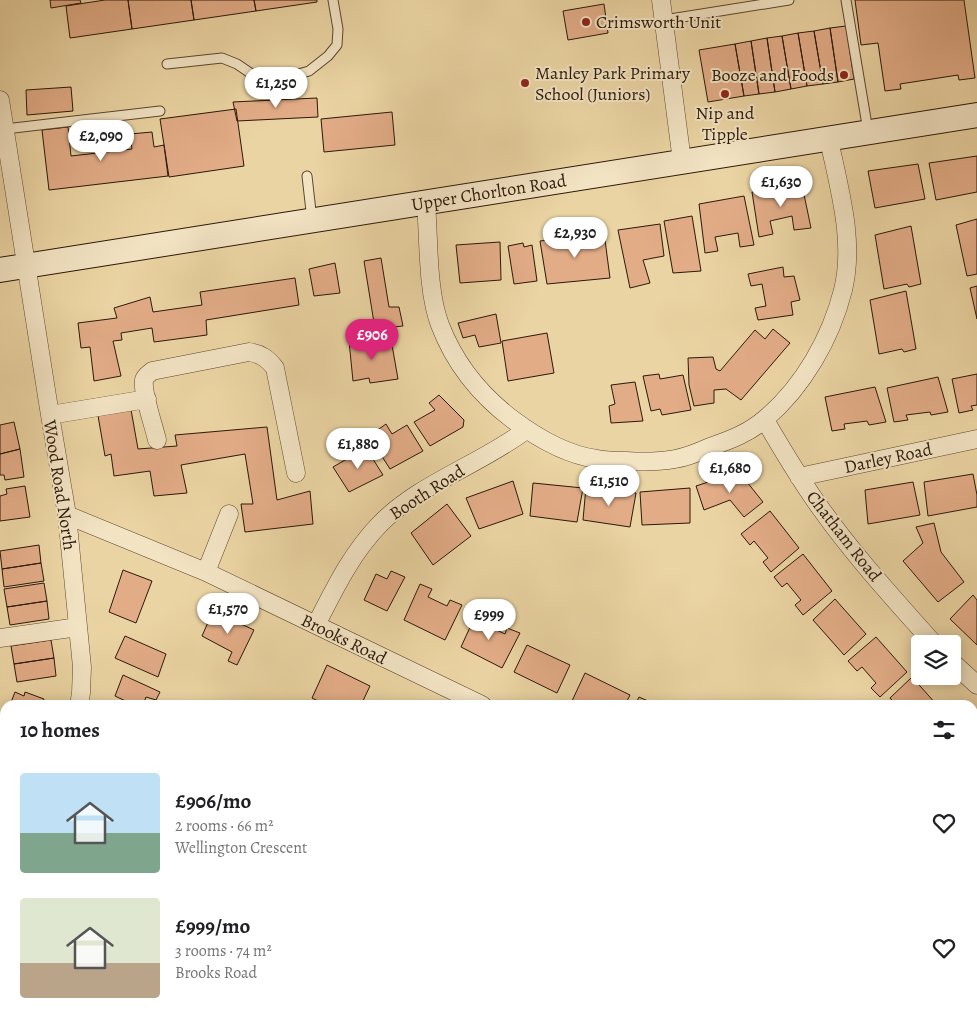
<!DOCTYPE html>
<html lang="en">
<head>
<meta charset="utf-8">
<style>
	:root { --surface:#fff; --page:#f6f6f6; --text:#202124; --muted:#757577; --accent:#db2777 }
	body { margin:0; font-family:Alegreya,serif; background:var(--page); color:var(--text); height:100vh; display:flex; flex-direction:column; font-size:19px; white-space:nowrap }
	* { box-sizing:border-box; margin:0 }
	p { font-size:16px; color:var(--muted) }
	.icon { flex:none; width:28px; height:28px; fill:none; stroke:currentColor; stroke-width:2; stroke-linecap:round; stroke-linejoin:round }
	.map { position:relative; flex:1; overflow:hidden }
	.sheet { position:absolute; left:0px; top:700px; width:978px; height:320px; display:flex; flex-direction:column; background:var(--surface); border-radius:15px 15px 0 0; box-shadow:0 2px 12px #0003 }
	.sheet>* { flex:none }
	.fabs { position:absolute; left:911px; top:635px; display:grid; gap:10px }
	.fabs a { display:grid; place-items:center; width:50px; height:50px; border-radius:5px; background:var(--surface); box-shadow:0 2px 12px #0003; font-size:25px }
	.price { position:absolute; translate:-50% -42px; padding:0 11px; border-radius:18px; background:#fff; color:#222; font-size:16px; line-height:32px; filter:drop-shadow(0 1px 2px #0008) }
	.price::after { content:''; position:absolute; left:50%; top:30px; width:15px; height:11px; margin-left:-8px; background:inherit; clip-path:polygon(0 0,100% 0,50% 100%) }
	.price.selected { background:var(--accent); color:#fff }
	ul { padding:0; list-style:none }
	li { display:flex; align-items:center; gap:15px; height:125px; padding:0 20px }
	li span { display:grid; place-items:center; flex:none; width:140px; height:100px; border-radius:5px; color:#555 }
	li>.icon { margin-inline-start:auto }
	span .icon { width:60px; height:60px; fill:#fffc; stroke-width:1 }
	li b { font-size:21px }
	h2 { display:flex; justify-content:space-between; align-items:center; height:60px; padding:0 20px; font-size:21px }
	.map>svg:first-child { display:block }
	.building { fill:#e2ac87; stroke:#2b1809 }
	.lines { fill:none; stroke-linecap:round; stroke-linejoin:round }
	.lane-casing { stroke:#5b4730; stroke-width:11 }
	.street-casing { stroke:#5b4730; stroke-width:19 }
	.secondary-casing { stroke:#2b1809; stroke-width:26 }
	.lane { stroke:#f2e3c3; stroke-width:9 }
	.street { stroke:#f2e3c3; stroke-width:18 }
	.secondary { stroke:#f2e3c3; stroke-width:24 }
	.poi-dot { fill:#8f2418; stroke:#f2e3c3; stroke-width:2 }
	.labels { text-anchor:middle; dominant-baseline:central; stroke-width:4; stroke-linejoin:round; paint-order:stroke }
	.poi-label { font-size:18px; fill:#2b1809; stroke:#f2e3c3; text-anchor:start }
	.street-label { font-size:18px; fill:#2b1809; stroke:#f2e3c3 }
</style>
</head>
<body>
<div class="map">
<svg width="977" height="1020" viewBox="0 0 977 1020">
	<rect width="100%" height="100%" fill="#ebd4a3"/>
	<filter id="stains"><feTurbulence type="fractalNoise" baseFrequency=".004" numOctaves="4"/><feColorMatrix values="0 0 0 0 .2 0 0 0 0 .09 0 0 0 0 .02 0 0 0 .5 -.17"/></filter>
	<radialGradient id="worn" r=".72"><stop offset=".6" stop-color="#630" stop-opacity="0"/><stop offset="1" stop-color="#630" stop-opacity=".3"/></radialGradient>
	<path class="building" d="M50,0h30l1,3 -30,5z
		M105,0h23l4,29 -62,9 -4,-32z
		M128,0h63l3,20 -62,9z
		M191,0h63l2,11 -62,9z
		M254,0h63v2l-61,9z
		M855,0h109l11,78 -16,2 -1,-5 -58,9 1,5 -16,2 -7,-48 -17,2z
		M604,4l4,29 -40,7 -5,-29z
		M846,26l8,53 -16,3 -8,-54z
		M830,28l8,54 -15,2 -9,-53z
		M814,31l9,53 -16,2 -9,-53z
		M798,33l9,53 -16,3 -9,-53z
		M782,36l9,53 -16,3 -8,-54z
		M767,38l8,54 -16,2 -8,-53z
		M751,41l8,53 -15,2 -9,-52z
		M735,44l9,52 -36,6 -9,-52z
		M71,87l2,24 -46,4 -1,-25z
		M317,98l1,19 -81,4 -4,-19z
		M236,109l8,57 -75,11 -9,-58z
		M392,112l3,33 -71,7 -3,-33z
		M68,127l3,29 61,-7 -2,-15 22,-2 2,15 10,-2 4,31 -119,14 -7,-60z
		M977,156v36l-41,8 -7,-37z
		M918,164l7,35 -50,9 -7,-37z
		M802,185l9,43 -17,2 -2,-14 -22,5 3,13 -14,3 -7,-45z
		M744,196l10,49 -14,2 -2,-14 -23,4 3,14 -13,2 -6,-49z
		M692,216l9,55 -28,2 -9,-52z
		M977,219v55l-10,2 -11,-51z
		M660,224l4,32 -21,4 7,23 -20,5 -12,-58z
		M911,226l10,58 -12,3 -2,-3 -23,5 -9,-54z
		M599,234v7l6,-1 5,38 -63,6 -7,-43z
		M500,242l1,38 -41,3 -4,-38z
		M523,243l1,4 8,-2 5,36 -23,3 -6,-38z
		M381,258l8,49h10l4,19 -28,3 -11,-68z
		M335,263l5,30 -26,3 -5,-27z
		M783,267l1,10 10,-1 6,24 -9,2 2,13 -35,5 -3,-12 11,-2 -4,-22 -11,2 -3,-12z
		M295,278l4,27 -93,15 1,15 -53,7 -2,-14 -31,5 1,7 -9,1 8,35 -27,5 -4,-34 -9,1 -3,-25 39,-5 -3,-10 36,-11 3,15 49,-7 -2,-13z
		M977,286v33l-7,-31z
		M906,291l10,58 -12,3 -2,-3 -23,5 -9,-54z
		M496,314l5,29 -22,4 -4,-12 -12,3 -5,-15z
		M773,329l17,14 -49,57 -15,-11 -12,1v13l-20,3 -5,-21 -1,-27 25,-1 3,12 4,2 35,-41 10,9z
		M547,333l7,40 -46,8 -6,-40z
		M376,338l1,9 15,-2 6,34 -28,4 -1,-5 -16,3 -4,-40z
		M659,374l1,5 23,-4 8,35 -29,5 -2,-6 -9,2 -8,-35z
		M977,374v31l-6,1 2,4 -14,3 -7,-34z
		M938,377l10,35 -17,3 -1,-3 -24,3 2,5 -14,2 -7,-34z
		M635,382l8,39 -32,2 -2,-17 6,-2 -4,-19z
		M875,387l11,35 -17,3 -2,-4 -23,3 1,5 -13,2 -7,-34z
		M439,395l25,25 -1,7 -33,19 -16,-24 21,-12 -6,-7z
		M130,404l8,45 39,-3 -2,-11 92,-8 10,73 33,-9 3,33 -68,8 -4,-28h12l-8,-50 -64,11 6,28 -33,3 -4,-25 -36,5 -3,-22 -6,2 -8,-46z
		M14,422l6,27 -20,5v-29z
		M386,424l6,10 15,-9 16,26 -33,18 -21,-33z
		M366,448l17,27 -34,17 -16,-25z
		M20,449l4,28 -19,3 -1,-5h-4v-21z
		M739,472l24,30 -19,15 -14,-17 -26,10 -8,-24z
		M973,474l4,21v12l-49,9 -4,-34z
		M513,481l10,33 -44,15 -13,-31z
		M913,482l7,33 -52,9 -3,-34z
		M533,483l50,5 -6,34 -47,-6z
		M25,486l5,31 -30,4v-25l7,-2 -1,-5z
		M586,487l50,6 -6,34 -47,-7z
		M690,488v35l-48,2 -2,-33z
		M447,504l24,32 -38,29 -22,-32z
		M770,511l29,37 -28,24 -8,-10 5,-4 -14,-17 -4,4 -9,-11z
		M934,523l7,29 23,30 -26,20 -35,-41 20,-18 -7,-16z
		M39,545l2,18 -39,6 -2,-18z
		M803,554l29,37 -29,24 -8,-10 6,-5 -14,-17 -5,4 -8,-10z
		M41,563l3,18 -40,6 -2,-18z
		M123,570l29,11 -16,42 -27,-11z
		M391,571l14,6 -18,34 -23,-11 12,-26 11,5z
		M44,583l3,18 -40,6 -3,-18z
		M420,584l12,5 -4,8 19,9 3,-6 12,5 -17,35 -41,-20z
		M973,595l4,5v45l-27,-26z
		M835,599l31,35 -22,21 -31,-35z
		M47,601l2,18 -39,6 -3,-18z
		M213,611l41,19 -17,35 -9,-4 4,-9 -30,-16z
		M477,612l12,5 -3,8 19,9 2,-6 13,5 -18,35 -41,-21z
		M125,636l41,18 -8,23 -43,-19z
		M876,637l31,35 -27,25 -9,-9 5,-5 -14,-16 -5,4 -9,-10z
		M51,640l3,18 -40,6 -3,-18z
		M527,645l43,20 -13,28 -43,-21z
		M54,658l2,18 -39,6 -3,-18z
		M327,665l43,21 -9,19h-35l-14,-7z
		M585,673l45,22 -5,10h-45l-8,-4z
		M123,675l37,17 -4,8 -10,-3 -3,8h-9l-19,-9z
		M912,677l25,28h-41l-6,-7z
		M15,692l9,4 1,-4 19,7 -2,6h-32z
		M639,697l18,8h-22z
		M972,731l5,3v21l-2,2 -3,-1z
		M155,1015h27l-2,5h-13z
		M197,1015h33l4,2 1,-2h14l-2,5h-52z
		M473,1015h21l-2,5h-7z
		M511,1015h37l12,5h-51z
		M753,1015h37l-2,5h-43l1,-3 5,2z
		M861,1015h31l10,5h-44z"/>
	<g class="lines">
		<defs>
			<path id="lane" d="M846,0l22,131
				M664,20l125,-20
				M167,64l55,-6 15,6 19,13 28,1 25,-7 19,-15 9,-11 1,-16 -5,-29
				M5,129l155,-18
				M307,176l5,44"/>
			<path id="street" d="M661,0l21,161
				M0,100l50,315 17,100 15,152 -1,26 -2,12
				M426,203c3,37 1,88 14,122 15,39 39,69 72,94 24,18 54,36 85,40 9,2 19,2 29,2 16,1 33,1 49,-2 12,-2 24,-7 35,-12 20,-7 39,-14 55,-28 38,-32 66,-81 78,-129 12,-49 -4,-102 -14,-150
				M50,415l97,-16
				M765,420c18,31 37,63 59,93 33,46 72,88 110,131
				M157,440c-3,-14 -15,-47 -13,-60 1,-4 5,-6 8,-9l97,-19c12,2 18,6 26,16l21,105
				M799,477l178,-38
				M67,515l139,57 276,133
				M206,572l23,-58
				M316,625c18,-35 35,-71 63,-100 39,-41 102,-61 147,-95
				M0,638l78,-11
				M952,662l25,23
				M0,787h5
				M0,897l5,-13
				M972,938l5,3
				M0,989l5,2
				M63,1015l12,5
				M631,1015l12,5
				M412,1020l2,-5
				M825,1020l2,-5"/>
			<g id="secondary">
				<path id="s1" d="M0,270l977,-155"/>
			</g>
		</defs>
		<use href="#lane" class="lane-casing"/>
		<use href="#street" class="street-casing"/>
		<use href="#secondary" class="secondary-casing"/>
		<use href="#lane" class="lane"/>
		<use href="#street" class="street"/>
		<use href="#secondary" class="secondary"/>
	</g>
	<g class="poi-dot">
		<circle cx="586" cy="22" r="5"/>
		<circle cx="844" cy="75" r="5"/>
		<circle cx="525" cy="83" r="5"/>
		<circle cx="725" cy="94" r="5"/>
	</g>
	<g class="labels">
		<g class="poi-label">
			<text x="596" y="22">Crimsworth Unit</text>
			<text x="535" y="73">Manley Park Primary<tspan x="535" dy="21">School (Juniors)</tspan></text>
			<text x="834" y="75" text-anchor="end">Booze and Foods</text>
			<text x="725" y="113" text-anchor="middle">Nip and<tspan x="725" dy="21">Tipple</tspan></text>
		</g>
		<g class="street-label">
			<text stroke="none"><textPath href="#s1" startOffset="495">Upper Chorlton Road</textPath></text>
			<text transform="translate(888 458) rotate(-12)">Darley Road</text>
			<text transform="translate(60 485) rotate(81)">Wood Road North</text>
			<text transform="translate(427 492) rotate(-33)">Booth Road</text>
			<text transform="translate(844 536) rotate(52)">Chatham Road</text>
			<text transform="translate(344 639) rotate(26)">Brooks Road</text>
		</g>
	</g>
	<rect width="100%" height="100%" filter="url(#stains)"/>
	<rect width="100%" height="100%" fill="url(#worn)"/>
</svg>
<div class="fabs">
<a><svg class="icon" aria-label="layers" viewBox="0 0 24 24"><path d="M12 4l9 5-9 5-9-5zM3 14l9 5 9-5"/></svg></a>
</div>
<b class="price" style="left:276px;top:109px">£1,250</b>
<b class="price" style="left:101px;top:162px">£2,090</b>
<b class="price" style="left:781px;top:208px">£1,630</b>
<b class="price" style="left:575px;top:259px">£2,930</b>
<b class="price selected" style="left:372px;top:361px">£906</b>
<b class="price" style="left:358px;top:470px">£1,880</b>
<b class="price" style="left:730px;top:494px">£1,680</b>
<b class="price" style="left:609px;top:507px">£1,510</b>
<b class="price" style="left:228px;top:635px">£1,570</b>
<b class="price" style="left:489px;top:641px">£999</b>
<section class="sheet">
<h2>10 homes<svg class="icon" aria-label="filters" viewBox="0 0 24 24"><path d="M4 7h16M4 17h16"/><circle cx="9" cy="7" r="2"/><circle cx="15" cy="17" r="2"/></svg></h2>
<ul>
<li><span style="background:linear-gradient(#bfe0f5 60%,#7fa58c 0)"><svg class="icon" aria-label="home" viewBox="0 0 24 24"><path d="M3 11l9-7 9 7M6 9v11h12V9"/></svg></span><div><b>£906/mo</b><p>2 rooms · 66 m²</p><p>Wellington Crescent</p></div><svg class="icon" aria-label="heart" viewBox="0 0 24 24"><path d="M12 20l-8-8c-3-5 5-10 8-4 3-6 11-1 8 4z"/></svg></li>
<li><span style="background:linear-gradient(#dfe7d0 65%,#b9a48a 0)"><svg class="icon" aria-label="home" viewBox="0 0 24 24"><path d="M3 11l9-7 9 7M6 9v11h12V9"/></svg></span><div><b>£999/mo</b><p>3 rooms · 74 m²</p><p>Brooks Road</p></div><svg class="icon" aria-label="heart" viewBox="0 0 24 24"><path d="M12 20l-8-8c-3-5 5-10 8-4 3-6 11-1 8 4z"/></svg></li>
</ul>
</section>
</div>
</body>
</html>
